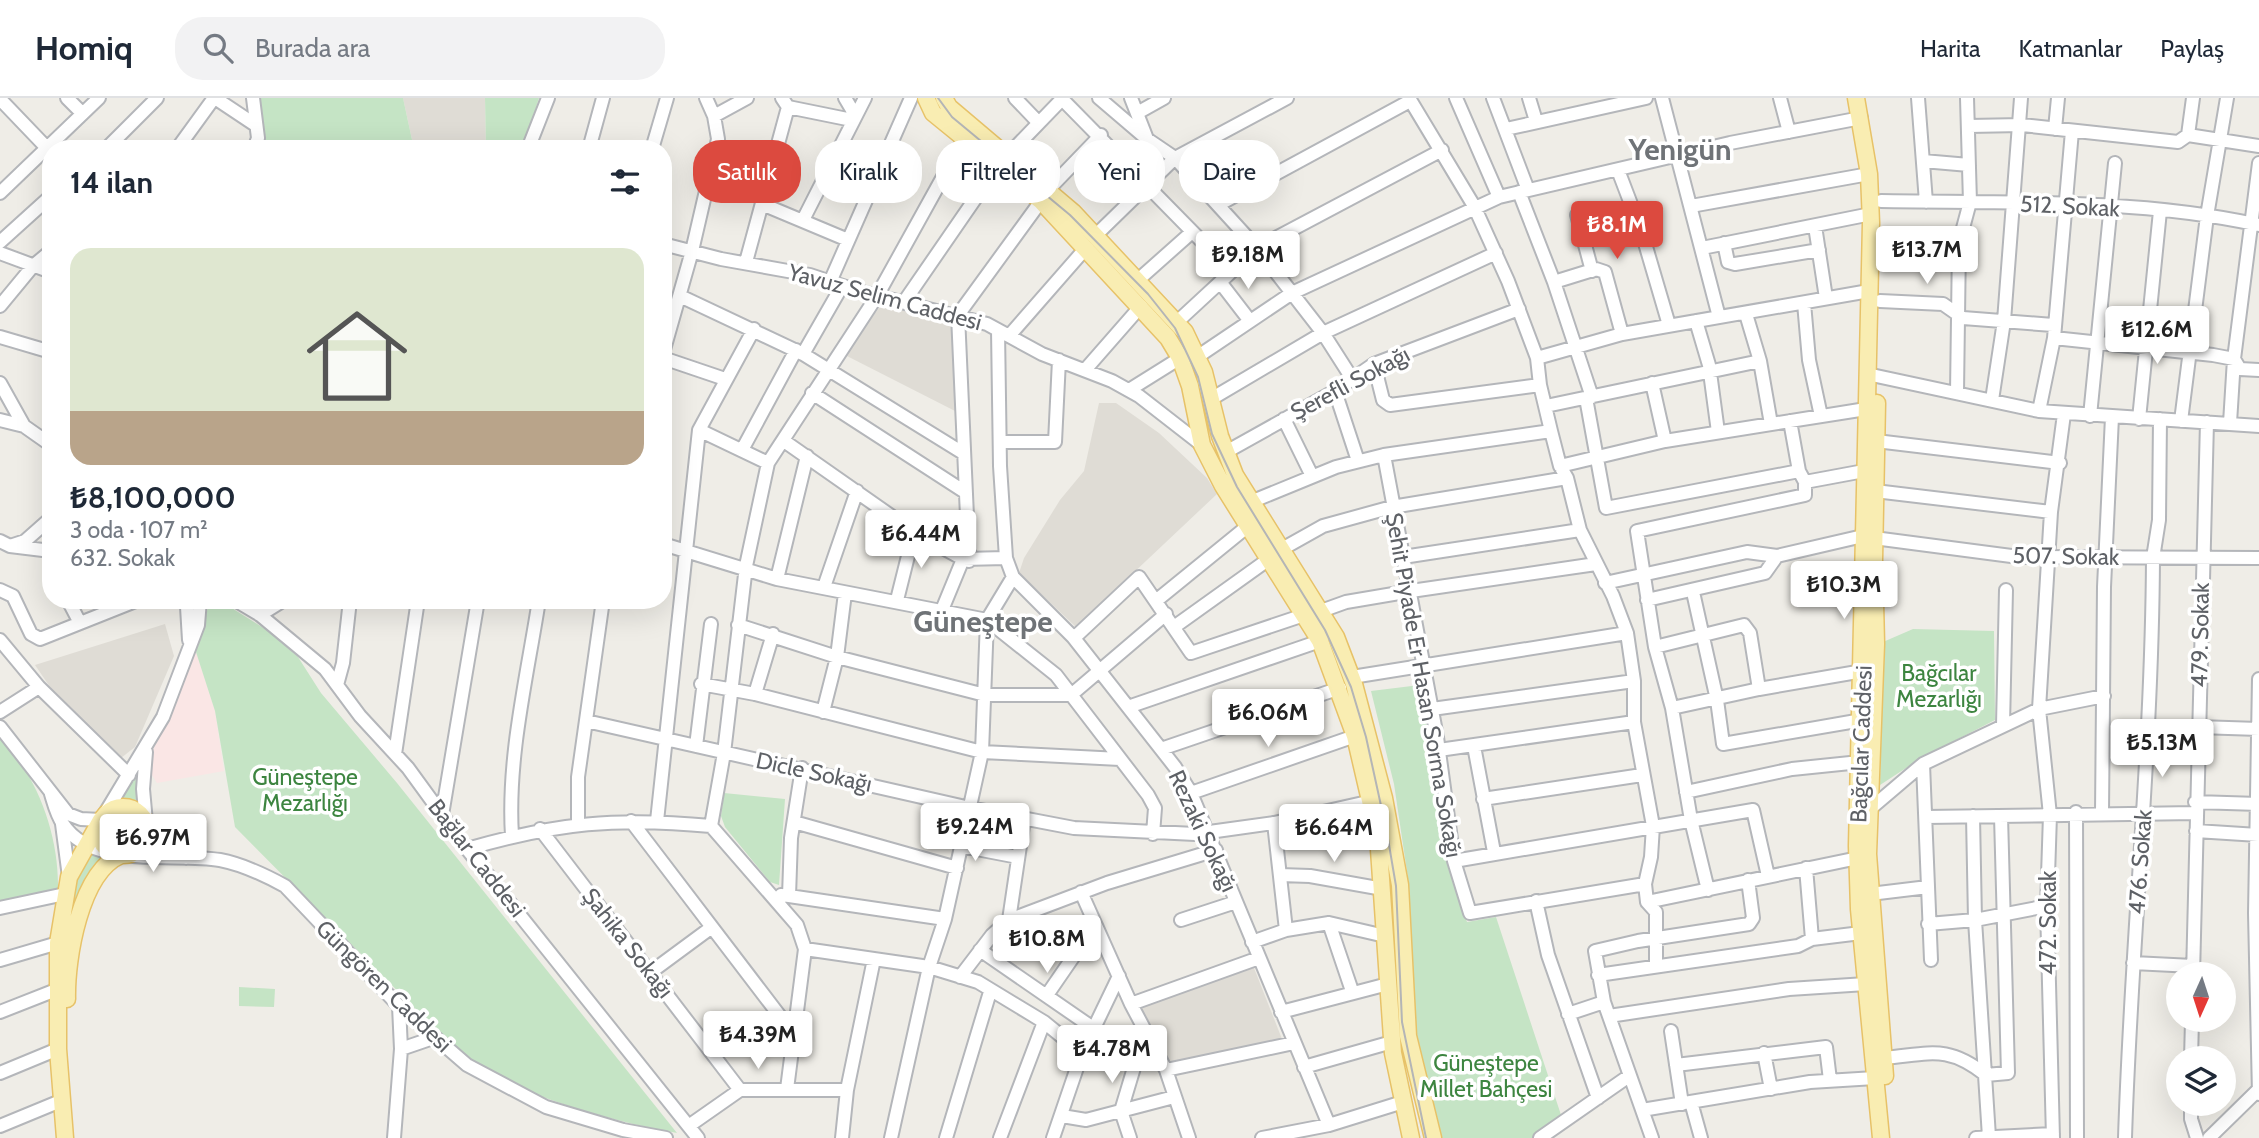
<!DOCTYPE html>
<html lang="tr">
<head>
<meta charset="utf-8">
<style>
	:root { --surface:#fff; --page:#f2f2f3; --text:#1f2937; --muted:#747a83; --line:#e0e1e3; --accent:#dc4a3f }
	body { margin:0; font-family:Cabin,sans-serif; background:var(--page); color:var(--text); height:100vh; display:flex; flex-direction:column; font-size:26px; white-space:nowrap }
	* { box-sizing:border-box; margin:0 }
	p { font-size:23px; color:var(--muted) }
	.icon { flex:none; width:38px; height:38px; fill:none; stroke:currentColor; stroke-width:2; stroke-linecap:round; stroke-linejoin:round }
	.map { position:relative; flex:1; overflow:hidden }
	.side { position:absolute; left:42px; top:42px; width:630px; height:469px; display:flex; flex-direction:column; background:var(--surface); border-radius:28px; box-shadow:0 7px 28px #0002 }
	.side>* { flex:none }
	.guide { position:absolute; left:693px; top:42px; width:665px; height:63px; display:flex; gap:14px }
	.needle { width:46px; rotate:183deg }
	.tools { position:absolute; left:2166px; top:864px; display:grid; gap:14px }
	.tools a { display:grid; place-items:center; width:70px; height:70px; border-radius:50%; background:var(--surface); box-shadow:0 7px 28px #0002; font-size:35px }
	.price { position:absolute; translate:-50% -60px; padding:0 16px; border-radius:7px; background:#fff; color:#222; font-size:23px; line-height:46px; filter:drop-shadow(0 2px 4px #0008) }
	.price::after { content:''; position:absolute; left:50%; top:42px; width:21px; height:16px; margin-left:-10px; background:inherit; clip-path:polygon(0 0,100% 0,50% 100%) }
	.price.on { background:var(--accent); color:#fff }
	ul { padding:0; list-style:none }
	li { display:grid; align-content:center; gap:14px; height:371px; padding:0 28px }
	li span { display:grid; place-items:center; height:217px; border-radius:21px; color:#555 }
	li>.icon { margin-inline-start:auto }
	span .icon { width:126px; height:126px; fill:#fffc; stroke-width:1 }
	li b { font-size:30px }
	h2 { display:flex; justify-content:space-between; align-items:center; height:84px; padding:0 28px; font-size:30px }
	.pill { padding:0 24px; border-radius:28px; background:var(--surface); box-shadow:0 7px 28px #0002; font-size:24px; line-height:63px }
	.pill.on { background:var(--accent); color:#fff }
	header { display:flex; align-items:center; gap:42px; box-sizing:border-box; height:98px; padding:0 35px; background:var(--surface); border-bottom:2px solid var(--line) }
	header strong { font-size:33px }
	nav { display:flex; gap:38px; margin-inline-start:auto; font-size:24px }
	.search { width:490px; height:63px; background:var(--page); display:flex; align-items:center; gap:18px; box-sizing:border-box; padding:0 24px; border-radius:28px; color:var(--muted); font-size:26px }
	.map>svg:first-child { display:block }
	.education { fill:#dfdcd5 }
	.medical { fill:#fae6e5 }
	.green { fill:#c5e4c5 }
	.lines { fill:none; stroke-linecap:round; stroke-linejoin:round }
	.minor-casing { stroke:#b4b6ba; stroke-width:16 }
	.major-casing { stroke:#e7c268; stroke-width:19 }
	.minor { stroke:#fff; stroke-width:12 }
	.major { stroke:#f9edb2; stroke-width:16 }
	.tram { stroke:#b4b5b6; stroke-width:2 }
	.labels { text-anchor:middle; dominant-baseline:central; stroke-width:7; stroke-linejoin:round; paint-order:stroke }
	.street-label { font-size:23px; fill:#5e6166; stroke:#fff }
	.park-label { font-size:23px; fill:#3d8540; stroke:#fff }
	.district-label { font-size:30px; font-weight:bold; fill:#6f7377; stroke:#fff }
</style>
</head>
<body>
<header>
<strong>Homiq</strong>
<div class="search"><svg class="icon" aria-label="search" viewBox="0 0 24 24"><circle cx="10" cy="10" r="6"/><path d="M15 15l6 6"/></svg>Burada ara</div>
<nav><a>Harita</a><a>Katmanlar</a><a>Paylaş</a></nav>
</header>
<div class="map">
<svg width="2259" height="1040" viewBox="0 0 2259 1040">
	<rect width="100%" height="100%" fill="#efede7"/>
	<path class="education" d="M403,0h82l1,51h-72z
		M880,209l71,10 6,95 -114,-58z
		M1099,305h17l43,30 48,45 10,16 -141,133 -57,-54 5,-15 36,-58 24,-29z
		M165,526l9,32 -39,91 -14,11 -60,-55 -26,-38z
		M1254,870l28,71 -113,23 -30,-56z"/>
	<path class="medical" d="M196,554l19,59 9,60 -67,12 -11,-17z"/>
	<path class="green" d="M248,0h155l11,51h-167l5,-7z
		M485,0h54l-11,35 -8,16h-34z
		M210,502h9l51,32 28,25 23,36 76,90 280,350c-69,-12 -138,-34 -202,-64l-240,-242 -20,-116 -19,-59z
		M1913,531l81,2 1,89 -72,37 -43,28 3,-143z
		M1420,587l32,192 15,45 29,-5 66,201 -30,20h-91l-20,-80 -6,-34 -6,-139 -15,-101 -23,-93z
		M0,639c38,40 59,98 58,152l-58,14z
		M138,670v36l-22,-1z
		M724,695l61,6 -6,86 -9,-3 -45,-55 -4,-11z
		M108 731a15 15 0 1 1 30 0a15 15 0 1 1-30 0Z
		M87,754l16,4 -18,28 -21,67 11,-69z
		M239,889l36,2 -1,18 -35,-1z"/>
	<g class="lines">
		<defs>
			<path id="minor" d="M67,0l15,15
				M215,0l39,26
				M253,0l5,40 -4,11
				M845,0l10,17
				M1015,0l22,23
				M1099,0l48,41
				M1131,0l16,41 28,19 82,90 66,85 30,47
				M1409,0l65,108 34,75 29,77 3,27 11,46 9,35 7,12 13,52 33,66 14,37 7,48v41l19,104 -2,31 -6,27 2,18 9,10v53
				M1456,0l43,99
				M1493,0l35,92
				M1529,0l7,23
				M1662,0l57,219
				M1780,0l9,34
				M1918,0l8,104
				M0,1l46,48
				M1062,1l169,172
				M788,9l64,13
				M1139,14l25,-14
				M714,18l33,-18
				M1969,28l53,-1 156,17 10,-7 5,-37
				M1506,31l140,-31
				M2055,31l3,-31
				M2188,37l71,11
				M106,51l51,-51
				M177,51l37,-51
				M528,51l20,-51
				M589,51l14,-51
				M652,51l15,-51
				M1007,58l56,-58
				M1923,63l46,4
				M1618,72l24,63 27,92
				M1048,92l53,-55
				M1519,94l35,90 38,115
				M0,95l99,-95
				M1881,103c124,2 255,-3 378,24
				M762,106l86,36
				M1218,107l192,-104
				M1691,108l178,-32
				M1577,117l15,56
				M803,122l62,-122
				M1815,128l11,72
				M1096,137l79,-77 112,-60
				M0,144l51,-46
				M1724,145l4,19 7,2 84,-14
				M663,146l58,15 89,16 48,16 129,33 55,30 70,27 27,15 63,49
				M1702,150l169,-34
				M1881,153l78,-8
				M0,155l51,19
				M746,164l42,-155 -6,-9
				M1138,182l54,-48
				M830,184l81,-184
				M1220,184l30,39
				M1554,184l42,-13 9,3 17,62
				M680,198l123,58 160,99
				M1880,203l63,3 20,14 90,7
				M904,204l93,-135
				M1804,205l5,57 12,56
				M0,208l33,-40 18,-15
				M1746,216l14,47
				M1696,223l13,44 9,67
				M1177,224l80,-74 185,-98
				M998,232l2,136 6,92 7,19 60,60 102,130 16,26 138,332
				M1009,238l76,-87
				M0,239l51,15
				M2054,240l159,17 21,4 6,10 19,1
				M663,255l29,-102 26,-112 -4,-23 -8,-18
				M803,256l39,-68
				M1197,259l95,-64 207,-96 231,-54 131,-25
				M663,260l62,21
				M1537,260l85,-24 247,-43
				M1374,266l9,36 7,5 150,-20
				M1085,272l56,-64
				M1867,276l172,37 220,15
				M0,285l24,43
				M1652,285l13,58
				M1129,292l56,-35
				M1335,293l23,70
				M812,295l153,99
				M1957,295l2,-150 11,-41 -3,-104
				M1586,300l20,110 193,-37
				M1211,301l112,-66 173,-80
				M1992,302l12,-79 17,-223
				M1546,308l214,-45 11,63
				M2039,313l15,-73 18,-207
				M2090,318l25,-253
				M1284,321l28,57
				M2139,321l21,-208
				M0,322l24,6 27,19
				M2181,323l26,-205 20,-118
				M2230,325l4,-64 25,-196
				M699,332l69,33
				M784,343l130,91 49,27 43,-1
				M1876,343l184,22
				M1000,344h55l4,-82
				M742,352l54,-100
				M1226,354l109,-61 39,-27 145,-55
				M1384,357l53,282 17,124 16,52 175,-29
				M1560,368l105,-25 201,-32
				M1805,384l59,-11
				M1875,393l176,21
				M1253,403l83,-34 48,-12 167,-24
				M1874,440l145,19 240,1
				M0,443l10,5 41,5
				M663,446l114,35 210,41 69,55 92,120 7,13 -2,26
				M13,447l12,-4 26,-23
				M1282,451l41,-23 69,-19 175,-29
				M1403,459l177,-27
				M969,463l-11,-246 83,-114
				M777,481l30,-123
				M1605,485l142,-31 30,4
				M824,489l33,-96
				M0,492l13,6 18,38 9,5 98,-39
				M1693,494l24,108 6,44 139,-24
				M68,502l12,23
				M184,502l3,7 2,33
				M235,502l25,15 65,54 35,47 48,52 59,81 231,289
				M897,502l17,-68
				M1157,502l91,-74
				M1647,502l118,-27 12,-17 86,-20
				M942,512l21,-51
				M1321,513l25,-9 65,-11 185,-27
				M260,517l24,-15
				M738,527l99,32 148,38h86l95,-81
				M1174,529l95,-68
				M1074,540l65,-61 52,76 113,-38
				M0,542l39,47 90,88
				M1655,549l89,-22 6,8 9,56
				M1352,579l275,-44
				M2259,581l-4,234 4,181
				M701,586l54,10 227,58 138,7
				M337,587l6,-22 7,-63
				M755,596l18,-60
				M1128,609l192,-66
				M1672,610l87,-19 104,-18
				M1432,611l202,-28
				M0,614l39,-25
				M823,614l14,-55 8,-64
				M586,623l384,87 104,20 121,6 79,-11 98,-22
				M2003,627l3,-135
				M0,629l68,87 13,5 20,1 62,-103 35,-92 2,-25
				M2198,629l61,2
				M696,648l15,-122
				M1474,648l20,106
				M1161,651l179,-61
				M1439,652l195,-28
				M146,654l-3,37 3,33 40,36
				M395,656l23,-154
				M1923,666l8,196
				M1686,694l106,-23 68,-7
				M1191,695l164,-57
				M51,696c3,10 6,22 12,30 30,46 111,28 157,36 21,4 45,15 65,26l114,120 68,59 79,42 77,23 43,8
				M1483,701l159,-24
				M2195,704l64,2
				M1870,711l53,-45 116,-55 65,-13
				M2076,714l1,326
				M2102,715l2,-226 8,-170
				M442,717l36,-215
				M1973,718l2,104 14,217
				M1926,719l269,-4
				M631,723l161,211
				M657,723l42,-391 55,-101
				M794,724l163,46
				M1274,725l12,107
				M62,726l7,53
				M578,727v-48l25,-177
				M711,728l13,-73 22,-187 22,-103 109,-167 87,-157
				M711,728l86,99 8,24 -18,140
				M540,731l200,261
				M2196,733l62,4
				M512,738c-5,-78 15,-159 27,-236
				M961,748l57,11
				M467,751c89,-26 151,-32 244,-23
				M1454,763l299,-51 15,66
				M1806,770l6,71
				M1280,777l30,1 73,13
				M1708,792l-17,-70 -19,-112 -17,-61 -18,-116 168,-36v-13l-6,-11 -9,-50
				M1081,794l50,112 35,66 23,68
				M1870,796l58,-7
				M781,797l8,1 2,-58 11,-70
				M789,798l156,23
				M1536,803l12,54 50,143
				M1647,804l211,-44
				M0,810l65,-14
				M1009,822l15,-101
				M1181,822l55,-18
				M1329,825l23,68
				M1928,826l47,-4 72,-14
				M1252,844l34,-12 43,-7 56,13
				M805,851l124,18 49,15 66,40 38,31
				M980,852l113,78
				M0,862l58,-17
				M2133,865l60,3
				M651,874l61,-45
				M1598,877l200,-29 14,-7 49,-6
				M2193,877l14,-553
				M960,879l32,-42 17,-15 98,-37 109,-33
				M1047,897l33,-48 18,-14
				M1131,906l128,-46
				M0,914l56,-22
				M1281,914l107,-28
				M1568,916l36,-12
				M1609,918l180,-27 77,-5
				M1671,933l11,73
				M401,951l32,-11
				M1764,955l7,36
				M1884,960c46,-4 63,-14 102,17l22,-2 -7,-257
				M2191,961l1,-39
				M1676,967l150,-18 4,33
				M1304,969l88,-25
				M1166,972l128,-27
				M0,975l58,-24
				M1691,1004l10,36
				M2191,1006v15l6,19
				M1642,1012l168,-28 65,-4
				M1062,1018l24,4 88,-23
				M690,1027l50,-35h107
				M0,1028l63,-26
				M394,1040l7,-89 -2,-43
				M842,1040l5,-48 27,-131
				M891,1040l38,-171 16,-48 37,-167 5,-132 26,-43
				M946,1040l44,-146
				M1000,1040l44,-116
				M1053,1040l29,-85 37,-77
				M1130,1040l-9,-27 24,-80
				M1262,1040l67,-13 74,-23
				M1540,1040l89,-62
				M1652,1040l-48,-136 -9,-51 43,-10 111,-17 4,-6 -5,-38
				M1976,1040l77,-4
				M2053,1040l-6,-232 3,-91 -11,-106 12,-197 13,-98
				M2125,1040c6,-194 27,-386 28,-580l6,-38 1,-101
				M2209,1040l50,-49"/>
			<path id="major" d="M926,0l7,15 108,88 127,137 12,20 10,28 12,59 21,41 97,155 35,95 23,99 15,218 18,85
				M944,0l5,9 124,105 112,120 19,40 16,64 15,39 101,162 18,47 30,114 16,87 8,151 25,102
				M1856,0l13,76 2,49 -14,623 2,63 22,229
				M1877,305l-3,157 2,84 -8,210 17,222
				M99 733a24 24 0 1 1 48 0a24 24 0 1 1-48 0Z
				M67,901c-1,-40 13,-127 54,-144
				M65,1040l-7,-89v-106l11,-66 32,-57"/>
		</defs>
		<use href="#minor" class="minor-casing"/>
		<use href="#major" class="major-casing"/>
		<use href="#minor" class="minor"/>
		<use href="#major" class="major"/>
		<path class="tram" d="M938,0l14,19 118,98 78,79 27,34 23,49 14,57 25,53 88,143 26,57 15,50 21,96 9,53 6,136 24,116"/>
	</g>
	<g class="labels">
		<g class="street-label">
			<text transform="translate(2070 108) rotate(3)">512. Sokak</text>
			<text transform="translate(885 199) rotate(15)">Yavuz Selim Caddesi</text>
			<text transform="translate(1350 285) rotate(-28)">Şerefli Sokağı</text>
			<text transform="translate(2066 458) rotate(1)">507. Sokak</text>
			<text transform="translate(2200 537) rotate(-89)">479. Sokak</text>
			<text transform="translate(1424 587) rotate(80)">Şehit Piyade Er Hasan Sorma Sokağı</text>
			<text transform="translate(1861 646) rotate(-88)">Bağcılar Caddesi</text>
			<text transform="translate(814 674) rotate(12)">Dicle Sokağı</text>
			<text transform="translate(1203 733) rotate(65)">Rezaki Sokağı</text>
			<text transform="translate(477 760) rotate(52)">Bağlar Caddesi</text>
			<text transform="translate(2140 764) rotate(-86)">476. Sokak</text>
			<text transform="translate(2048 825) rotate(-90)">472. Sokak</text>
			<text transform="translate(628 845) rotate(52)">Şahika Sokağı</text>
			<text transform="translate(384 888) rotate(44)">Güngören Caddesi</text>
		</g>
		<g class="park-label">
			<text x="1939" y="575">Bağcılar<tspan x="1939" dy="26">Mezarlığı</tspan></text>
			<text x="305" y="679">Güneştepe<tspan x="305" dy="26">Mezarlığı</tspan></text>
			<text x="1486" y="965">Güneştepe<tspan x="1486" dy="26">Millet Bahçesi</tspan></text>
		</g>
		<g class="district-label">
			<text x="1680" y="51">Yenigün</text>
			<text x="983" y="523">Güneştepe</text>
		</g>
	</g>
</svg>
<div class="tools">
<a><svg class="needle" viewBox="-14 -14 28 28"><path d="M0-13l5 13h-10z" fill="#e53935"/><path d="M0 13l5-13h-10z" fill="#747a83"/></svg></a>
<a><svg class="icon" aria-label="layers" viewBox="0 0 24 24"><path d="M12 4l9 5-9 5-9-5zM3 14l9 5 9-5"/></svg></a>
</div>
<b class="price on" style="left:1617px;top:163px">₺8.1M</b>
<b class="price" style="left:1927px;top:188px">₺13.7M</b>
<b class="price" style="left:1248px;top:193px">₺9.18M</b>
<b class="price" style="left:2157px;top:268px">₺12.6M</b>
<b class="price" style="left:921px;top:472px">₺6.44M</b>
<b class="price" style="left:1844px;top:523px">₺10.3M</b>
<b class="price" style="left:1268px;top:651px">₺6.06M</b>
<b class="price" style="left:2162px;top:681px">₺5.13M</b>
<b class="price" style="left:975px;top:765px">₺9.24M</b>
<b class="price" style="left:1334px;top:766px">₺6.64M</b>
<b class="price" style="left:153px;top:776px">₺6.97M</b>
<b class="price" style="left:1047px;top:877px">₺10.8M</b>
<b class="price" style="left:758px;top:973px">₺4.39M</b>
<b class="price" style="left:1112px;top:987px">₺4.78M</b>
<div class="guide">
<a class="pill on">Satılık</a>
<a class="pill">Kiralık</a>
<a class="pill">Filtreler</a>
<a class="pill">Yeni</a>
<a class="pill">Daire</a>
</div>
<section class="side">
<h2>14 ilan<svg class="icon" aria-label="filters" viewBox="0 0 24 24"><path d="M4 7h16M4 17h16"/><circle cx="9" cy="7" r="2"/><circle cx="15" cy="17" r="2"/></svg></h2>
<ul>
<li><span style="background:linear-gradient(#dfe7d0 75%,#b9a48a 0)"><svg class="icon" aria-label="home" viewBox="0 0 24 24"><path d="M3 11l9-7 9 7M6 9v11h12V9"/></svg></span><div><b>₺8,100,000</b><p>3 oda · 107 m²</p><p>632. Sokak</p></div></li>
</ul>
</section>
</div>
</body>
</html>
